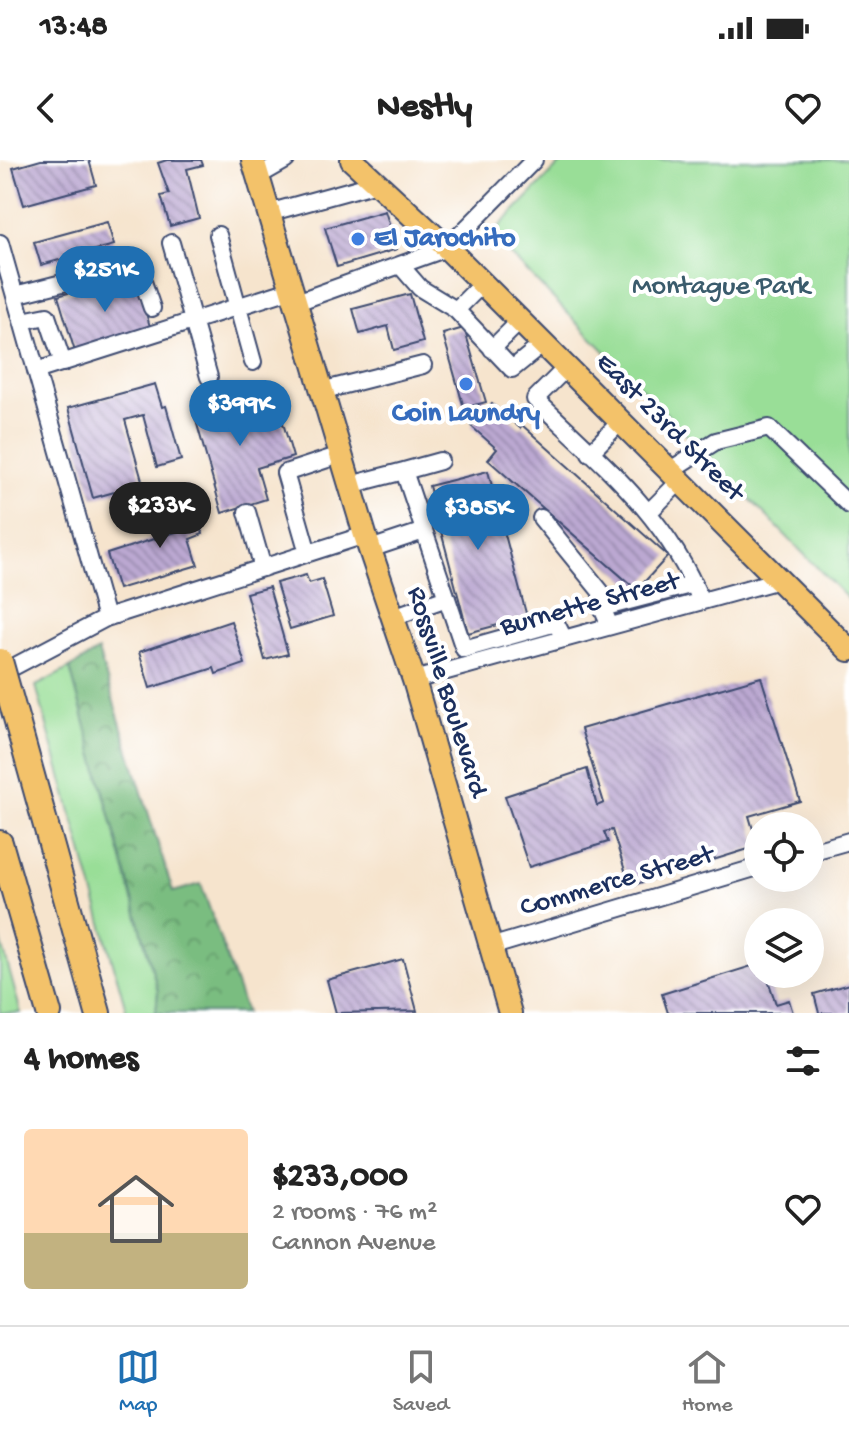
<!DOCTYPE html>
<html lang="en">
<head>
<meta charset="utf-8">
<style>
	:root { --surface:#fff; --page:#f2f2f2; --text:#222; --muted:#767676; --line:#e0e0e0; --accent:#1f6fb2 }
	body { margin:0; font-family:"Gochi Hand",sans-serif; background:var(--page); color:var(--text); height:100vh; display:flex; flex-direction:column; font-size:30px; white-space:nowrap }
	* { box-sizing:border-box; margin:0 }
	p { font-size:26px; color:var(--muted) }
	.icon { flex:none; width:44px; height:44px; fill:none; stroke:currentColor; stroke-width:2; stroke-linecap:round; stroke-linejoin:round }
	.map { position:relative; height:853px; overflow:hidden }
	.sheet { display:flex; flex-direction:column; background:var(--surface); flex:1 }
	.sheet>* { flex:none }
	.buttons { position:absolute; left:744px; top:652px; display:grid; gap:16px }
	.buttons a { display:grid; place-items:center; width:80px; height:80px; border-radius:50%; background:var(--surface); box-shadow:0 8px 32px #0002; font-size:40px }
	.price { position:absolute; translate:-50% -68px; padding:0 18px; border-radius:28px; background:var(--accent); color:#fff; font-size:26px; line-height:52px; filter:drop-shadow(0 2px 4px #0008) }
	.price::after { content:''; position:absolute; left:50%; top:48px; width:24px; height:18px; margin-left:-12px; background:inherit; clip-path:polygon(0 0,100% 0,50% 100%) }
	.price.selected { background:#222; color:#fff }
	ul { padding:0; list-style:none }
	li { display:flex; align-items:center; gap:24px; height:200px; padding:0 24px }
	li+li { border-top:2px solid var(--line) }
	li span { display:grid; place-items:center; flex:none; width:224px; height:160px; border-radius:8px; color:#555 }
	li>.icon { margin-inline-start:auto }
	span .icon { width:96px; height:96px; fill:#fffc; stroke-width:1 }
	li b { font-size:34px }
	h2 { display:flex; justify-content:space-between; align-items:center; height:96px; padding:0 24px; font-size:34px }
	.status { display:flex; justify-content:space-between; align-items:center; height:56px; padding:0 40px; background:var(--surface); direction:ltr }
	.status svg { height:22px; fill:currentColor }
	header { display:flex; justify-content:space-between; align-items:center; height:104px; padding:0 24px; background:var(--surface); font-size:36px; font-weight:800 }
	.dock { display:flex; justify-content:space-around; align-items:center; height:112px; border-top:2px solid var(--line); background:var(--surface); font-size:22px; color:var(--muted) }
	.dock a { display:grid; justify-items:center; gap:4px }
	.dock .selected { color:var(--accent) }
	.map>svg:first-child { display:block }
	.green { fill:#99de97; stroke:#5a867a; stroke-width:2 }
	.forest { fill:url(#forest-crowns); stroke:#4a766f; stroke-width:2 }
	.building { fill:url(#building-back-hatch) }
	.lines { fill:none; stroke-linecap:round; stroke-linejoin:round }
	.minor-casing { stroke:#3c4a6f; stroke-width:20 }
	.major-casing { stroke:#3c4a6f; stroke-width:26 }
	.highway-casing { stroke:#3c4a6f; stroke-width:28 }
	.minor { stroke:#fff; stroke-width:16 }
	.major { stroke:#f3c26a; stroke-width:22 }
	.highway { stroke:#f3c26a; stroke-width:24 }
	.highway-bridge-casing { stroke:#3c4a6f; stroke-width:28; stroke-linecap:butt }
	.highway-bridge { stroke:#f3c26a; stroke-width:24 }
	.shop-dot { fill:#3f7fe0; stroke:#fff; stroke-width:3 }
	.labels { text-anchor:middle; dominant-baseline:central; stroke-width:8; stroke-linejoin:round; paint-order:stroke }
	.shop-label { font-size:28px; font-weight:bold; fill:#366cbe; stroke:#fff; text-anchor:start }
	.park-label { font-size:28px; fill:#3a5b6c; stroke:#fff }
	.street-label { font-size:28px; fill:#1b2f5e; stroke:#fff }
</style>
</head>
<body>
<div class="status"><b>13:48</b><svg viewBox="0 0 49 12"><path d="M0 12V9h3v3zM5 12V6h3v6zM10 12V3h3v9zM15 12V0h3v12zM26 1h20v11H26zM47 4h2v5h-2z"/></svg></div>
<header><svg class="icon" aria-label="back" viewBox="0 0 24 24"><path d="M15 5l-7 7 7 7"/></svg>Nestly<svg class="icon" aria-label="heart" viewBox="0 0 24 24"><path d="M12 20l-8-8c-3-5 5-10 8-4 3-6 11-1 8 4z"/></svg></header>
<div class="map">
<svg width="849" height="853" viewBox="0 0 849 853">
	<defs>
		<pattern id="forest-crowns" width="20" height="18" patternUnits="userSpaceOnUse" patternTransform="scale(2)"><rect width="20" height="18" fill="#7abd80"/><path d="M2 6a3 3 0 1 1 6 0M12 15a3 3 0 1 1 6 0" fill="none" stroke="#639a6c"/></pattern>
		<pattern id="building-back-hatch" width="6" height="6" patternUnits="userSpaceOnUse" patternTransform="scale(2)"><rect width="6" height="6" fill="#bba8d1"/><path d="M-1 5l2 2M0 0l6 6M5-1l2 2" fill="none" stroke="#9789ad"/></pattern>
	</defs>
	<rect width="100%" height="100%" fill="#fff"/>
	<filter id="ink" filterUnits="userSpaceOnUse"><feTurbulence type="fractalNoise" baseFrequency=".0125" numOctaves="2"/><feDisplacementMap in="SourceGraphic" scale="16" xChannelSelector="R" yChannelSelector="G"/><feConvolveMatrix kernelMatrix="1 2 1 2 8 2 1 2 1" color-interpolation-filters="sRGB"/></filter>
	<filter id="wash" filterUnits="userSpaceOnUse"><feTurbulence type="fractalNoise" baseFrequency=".006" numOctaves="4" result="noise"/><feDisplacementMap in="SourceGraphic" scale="32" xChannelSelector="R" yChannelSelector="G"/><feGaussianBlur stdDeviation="1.8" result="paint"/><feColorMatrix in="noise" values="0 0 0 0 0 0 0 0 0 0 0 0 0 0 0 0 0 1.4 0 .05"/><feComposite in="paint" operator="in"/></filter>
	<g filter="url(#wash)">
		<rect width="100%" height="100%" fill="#f6e4cd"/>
		<path class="green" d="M564,0h285v440l-358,-365z
			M70,508l88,323 -2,22h-29l-91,-327z
			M0,777l2,7 19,69h-21z"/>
		<path class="forest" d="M98,491l75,241 28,-8 45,129h-90l2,-22 -88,-323z"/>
		<g id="blocks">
			<path class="building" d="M41,0h48l7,25 -72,20 -11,-37z
				M167,0h34l2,5 -16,4 12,49 -29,8 -9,-30 8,-2 -11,-31z
				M385,51l12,38 -60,18 -12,-39z
				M107,62l7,23 -73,20 -7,-23z
				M134,114l18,59 -76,22 -18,-59z
				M410,134l13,48 -29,8 -6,-24 -28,8 -7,-25z
				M464,168l22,74 -22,6 -21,-74z
				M155,224l7,23 4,-1 15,54 -24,7 -14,-52 -18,5 18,64 -50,14 -25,-90z
				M259,231l10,36 14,-4 10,34 -36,11 9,31 -44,14 -29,-103z
				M492,244l28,24 2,-3 146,131 -31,34 -149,-130 9,-11 -26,-23z
				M488,311l39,146 -59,16 -39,-147z
				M188,326l15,48 -13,5 8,26 -80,24 -11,-35 78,-25 -12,-38z
				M306,415l3,8 13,-4 11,37 -43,13 -14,-46z
				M269,427l19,67 -23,6 -19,-67z
				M231,461l14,43 -29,10 -2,-6 -64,20 -11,-36z
				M761,517l39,124 -51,15 9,30 -128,40 -18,-56 -8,2 4,10 -79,25 -24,-71 82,-27 10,37 7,-3 -23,-74z
				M403,799l14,52 -81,2 -9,-33z
				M758,804v10h8l10,30 13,-4 4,13h-125l-6,-19z
				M849,824v29h-30l-5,-19z"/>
		</g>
	</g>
	<g filter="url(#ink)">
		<use href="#blocks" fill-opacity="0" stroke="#3c4a6f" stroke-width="2"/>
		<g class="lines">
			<defs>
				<path id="minor" d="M258,16l28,-16
					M268,53l109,-30
					M218,75l35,127
					M0,83l106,375
					M171,83l38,134
					M400,105l20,23 36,22 56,59 31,-25
					M15,135l122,-31 15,44
					M294,143l153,-55 87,-88
					M456,150l26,-26
					M22,161l25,-5 16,47
					M492,189l28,-28
					M566,208l-31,31c66,64 131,115 166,202
					M36,211l254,-81
					M321,231l102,-26
					M590,293l30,-31
					M404,311l36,-10
					M669,311l47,-30 53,-13 80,77
					M350,325l54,-14 60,178 92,-26 8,16
					M650,351l30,-30
					M247,352l16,56
					M541,358l60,74 1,16
					M370,389l54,-18
					M308,393l-23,-80 55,-18
					M393,457l51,-18
					M610,466l-8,-18 92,-24
					M0,514l106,-56 259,-83
					M414,520l365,-100
					M810,692l39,-11
					M490,787l268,-80"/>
				<path id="major" d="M253,0l112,375 49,145 96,333
					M352,0l95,88 402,402"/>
				<path id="highway" d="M18,565l80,288
					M0,683l49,170"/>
			</defs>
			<use href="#minor" class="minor-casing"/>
			<use href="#major" class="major-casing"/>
			<use href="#highway" class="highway-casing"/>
			<use href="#minor" class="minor"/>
			<use href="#major" class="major"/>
			<use href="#highway" class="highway"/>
			<defs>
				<path id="highway-bridge" d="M0,501l18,64"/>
			</defs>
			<use href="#highway-bridge" class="highway-bridge-casing"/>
			<use href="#highway-bridge" class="highway-bridge"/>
		</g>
	</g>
	<g class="shop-dot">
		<circle cx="358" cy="79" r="8"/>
		<circle cx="466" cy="224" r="8"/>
	</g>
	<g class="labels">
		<g class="shop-label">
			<text x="374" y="79">El Jarochito</text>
			<text x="466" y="254" text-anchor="middle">Coin Laundry</text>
		</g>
		<g class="park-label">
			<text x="721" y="127">Montague Park</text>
		</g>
		<g class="street-label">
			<text transform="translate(669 268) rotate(45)">East 23rd Street</text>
			<text transform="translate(590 445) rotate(-15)">Burnette Street</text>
			<text transform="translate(446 532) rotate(73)">Rossville Boulevard</text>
			<text transform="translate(617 722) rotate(-16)">Commerce Street</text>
		</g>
	</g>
</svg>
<div class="buttons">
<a><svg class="icon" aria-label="locate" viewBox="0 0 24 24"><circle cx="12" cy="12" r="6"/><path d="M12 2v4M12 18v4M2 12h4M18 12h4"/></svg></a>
<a><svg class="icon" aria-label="layers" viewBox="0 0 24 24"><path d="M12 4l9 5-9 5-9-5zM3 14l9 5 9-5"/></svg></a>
</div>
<b class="price" style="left:105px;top:154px">$251K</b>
<b class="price" style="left:240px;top:288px">$399K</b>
<b class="price selected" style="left:160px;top:390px">$233K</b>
<b class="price" style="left:478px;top:392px">$385K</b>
</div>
<section class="sheet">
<h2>4 homes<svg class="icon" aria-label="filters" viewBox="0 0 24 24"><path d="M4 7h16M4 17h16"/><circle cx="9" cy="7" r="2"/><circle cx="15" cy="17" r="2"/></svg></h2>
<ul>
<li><span style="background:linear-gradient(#ffd9b3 65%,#c2b280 0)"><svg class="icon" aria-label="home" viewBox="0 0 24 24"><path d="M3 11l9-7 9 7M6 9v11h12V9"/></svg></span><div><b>$233,000</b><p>2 rooms · 76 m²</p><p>Cannon Avenue</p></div><svg class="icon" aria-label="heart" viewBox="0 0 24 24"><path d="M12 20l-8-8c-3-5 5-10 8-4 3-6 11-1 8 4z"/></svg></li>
</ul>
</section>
<nav class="dock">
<a class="selected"><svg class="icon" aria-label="map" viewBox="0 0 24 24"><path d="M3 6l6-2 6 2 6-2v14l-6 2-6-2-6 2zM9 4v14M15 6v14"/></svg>Map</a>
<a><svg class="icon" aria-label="saved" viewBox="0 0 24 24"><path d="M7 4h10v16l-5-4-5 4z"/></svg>Saved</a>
<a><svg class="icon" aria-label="home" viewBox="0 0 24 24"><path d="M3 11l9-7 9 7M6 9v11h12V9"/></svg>Home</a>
</nav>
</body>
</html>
